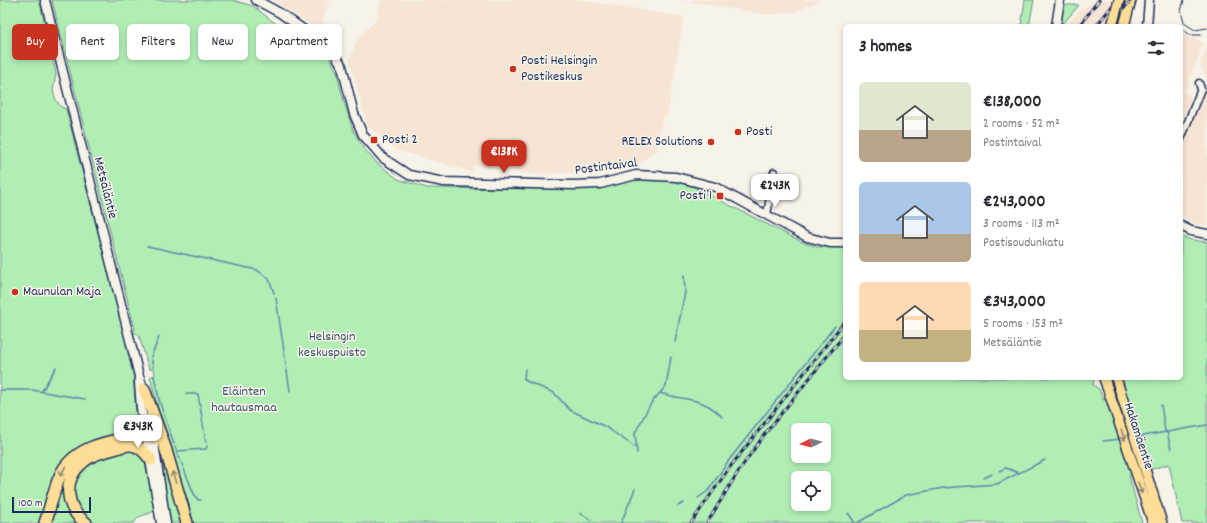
<!DOCTYPE html>
<html lang="en">
<head>
<meta charset="utf-8">
<style>
	:root { --surface:#fff; --page:#f7f7f7; --text:#2b2b33; --muted:#7c7c81; --accent:#c8321e }
	body { margin:0; font-family:Dekko,sans-serif; background:var(--page); color:var(--text); height:100vh; display:flex; flex-direction:column; font-size:15px; white-space:nowrap }
	* { box-sizing:border-box; margin:0 }
	p { font-size:13px; color:var(--muted) }
	.icon { flex:none; width:22px; height:22px; fill:none; stroke:currentColor; stroke-width:2; stroke-linecap:round; stroke-linejoin:round }
	.map { position:relative; flex:1; overflow:hidden }
	.sheet { position:absolute; left:843px; top:24px; width:340px; height:356px; display:flex; flex-direction:column; background:var(--surface); border-radius:6px; box-shadow:0 2px 6px #0003 }
	.sheet>* { flex:none }
	.hud { position:absolute; left:12px; top:24px; width:380px; height:36px; display:flex; gap:8px }
	.needle { width:26px; rotate:264deg }
	.controls { position:absolute; left:791px; top:423px; display:grid; gap:8px }
	.controls a { display:grid; place-items:center; width:40px; height:40px; border-radius:6px; background:var(--surface); box-shadow:0 2px 6px #0003; font-size:20px }
	.scale { position:absolute; left:12px; bottom:10px; width:79px; box-sizing:border-box; padding-left:4px; border:2px solid #1b2f5e; border-top:0; font-size:11px; line-height:14px; white-space:nowrap; color:#1b2f5e; -webkit-text-stroke:3px #f7f3e8; paint-order:stroke }
	.price { position:absolute; translate:-50% -34px; padding:0 9px; border-radius:8px; background:#fff; color:#222; font-size:13px; line-height:26px; filter:drop-shadow(0 1px 2px #0008) }
	.price::after { content:''; position:absolute; left:50%; top:24px; width:12px; height:9px; margin-left:-6px; background:inherit; clip-path:polygon(0 0,100% 0,50% 100%) }
	.price.selected { background:var(--accent); color:#fff }
	ul { padding:0; list-style:none }
	li { display:flex; align-items:center; gap:12px; height:100px; padding:0 16px }
	li span { display:grid; place-items:center; flex:none; width:112px; height:80px; border-radius:6px; color:#555 }
	li>.icon { margin-inline-start:auto }
	span .icon { width:48px; height:48px; fill:#fffc; stroke-width:1 }
	li b { font-size:17px }
	h2 { display:flex; justify-content:space-between; align-items:center; height:48px; padding:0 16px; font-size:17px }
	.chip { padding:0 14px; border-radius:6px; background:var(--surface); box-shadow:0 2px 6px #0003; font-size:14px; line-height:36px }
	.chip.selected { background:var(--accent); color:#fff }
	.map>svg:first-child { display:block }
	.built { fill:#f6e4d4 }
	.green { fill:#b1eeb4; stroke:#668e89; fill-rule:evenodd }
	.lines { fill:none; stroke-linecap:round; stroke-linejoin:round }
	.stream { stroke:#5c87b0; stroke-width:1.5 }
	.street-casing { stroke:#1b2f5e; stroke-width:9 }
	.secondary-casing { stroke:#1b2f5e; stroke-width:11 }
	.primary-casing { stroke:#1b2f5e; stroke-width:12 }
	.highway-casing { stroke:#1b2f5e; stroke-width:14 }
	.street { stroke:#f7f3e8; stroke-width:6 }
	.secondary { stroke:#f7f3e8; stroke-width:8 }
	.primary { stroke:#fede96; stroke-width:9 }
	.highway { stroke:#fede96; stroke-width:11 }
	.tram { stroke:#1b2f5e; stroke-width:1 }
	.rail-casing { stroke:#1b2f5e; stroke-width:3 }
	.rail { stroke:#f7f3e8; stroke-width:1.5; stroke-dasharray:4.5; stroke-linecap:butt }
	.primary-bridge-casing { stroke:#1b2f5e; stroke-width:12; stroke-linecap:butt }
	.primary-bridge { stroke:#fede96; stroke-width:9 }
	.oneway { stroke:#8c867a }
	.poi-dot { fill:#c8321e; stroke:#f7f3e8; stroke-width:1.5 }
	.labels { text-anchor:middle; dominant-baseline:central; stroke-width:3; stroke-linejoin:round; paint-order:stroke }
	.poi-label { font-size:14px; fill:#1b2f5e; stroke:#f7f3e8; text-anchor:start }
	.street-label { font-size:14px; fill:#1b2f5e; stroke:#f7f3e8 }
	.park-label { font-size:14px; fill:#39556f; stroke:#f7f3e8 }
</style>
</head>
<body>
<div class="map">
<svg width="1207" height="523" viewBox="0 0 1207 523">
	<rect width="100%" height="100%" fill="#f7f3e8"/>
	<filter id="ink" filterUnits="userSpaceOnUse"><feTurbulence type="fractalNoise" baseFrequency=".025" numOctaves="2"/><feDisplacementMap in="SourceGraphic" scale="8" xChannelSelector="R" yChannelSelector="G"/><feConvolveMatrix kernelMatrix="1 2 1 2 8 2 1 2 1" color-interpolation-filters="sRGB"/></filter>
	<g filter="url(#ink)">
		<path class="built" d="M272,0h57v1l-9,30z
			M381,0h200l103,17 -17,100 -4,-1 -6,34 -18,14 -31,8 -72,2 -63,-9 -1,7 -75,-22 -29,-24 -19,-66 8,-20 20,-21z
			M681,0h140l-24,11 -28,4z
			M1095,0h40l-22,26h-47l13,-15z
			M1181,34l23,9 -20,50 8,3 -11,29z
			M1207,46v32l-7,-15z
			M1207,82v143h-6l-14,-5 -6,-5v-65z"/>
		<path class="green" d="M0,0h38l2,3 16,71 -3,17 3,9 5,7 5,2 58,224 11,-3 -83,-330h180l21,6 31,24 21,7 21,15 11,20 5,23 11,35 12,20 12,13 21,16 29,9 160,1 59,-11 34,2 122,62 16,5h27v131h249l-1,7 6,4 4,11 23,-7 -4,-15h59v-142l10,4 16,2v281h-25l-13,-59 -40,12 13,47h-952l-15,-50 -25,-96 5,-2 -1,-6h-5l-10,-33 -3,-3 -11,3 8,38 4,53 -4,5 -60,22 -31,69h-42zM798,430h26v26h-26zM798,478h26v26h-26z
			M1025,0h9l-5,26h-8z
			M1063,5h16l-18,21h-2z
			M128,448l11,5 6,10 10,47c-6,6 -16,3 -21,13h-44l-13,-12 -5,-24 2,-9 16,-17z
			M163,449l22,74h-16l-11,-73z
			M64,473l5,2 10,48h-31z"/>
		<g class="lines">
			<path class="stream" d="M147,246l110,24 12,9 5,14
				M276,298l14,93
				M675,342l10,-50 -1,-17
				M153,367l-2,-10 8,-20
				M525,369l-1,10 2,2 28,12 16,17 36,17 30,21
				M154,376l6,27 14,41
				M0,390h32l53,9
				M42,391l14,-24
				M660,393c24,8 43,3 62,24
				M186,394h12l8,48
				M1137,437l30,-5 -2,-1 -4,-26
				M1103,441l18,-2
				M175,447l19,47 4,6h3
				M1171,449l-4,-17 40,-7
				M177,451l29,-2 1,-3
				M637,453l-2,-20 16,-30 15,-17 5,-29
				M175,464l14,41 4,18
				M999,471l7,-3 13,5
				M984,478l8,-4
				M698,498l10,-7 21,-31 106,-134
				M678,506l6,-3
				M580,513l11,7
				M848,513l7,10
				M621,523l14,-34
				M857,523l49,-28 37,-7 54,-4 48,-24"/>
			<defs>
				<path id="street" d="M1181,139l20,-50 -2,-6
					M767,215l7,-43"/>
				<path id="secondary" d="M45,0l94,376 6,18
					M256,0l24,13 47,33 7,6 8,14 12,48 9,21 20,23 26,17 35,7 130,3 26,-1 36,-9 40,2 39,10 92,50 23,6h15
					M1056,26l4,-26
					M1147,26l2,-26
					M1181,226l10,5 16,3
					M139,383l2,25 20,115
					M150,417l16,106"/>
				<path id="primary" d="M1124,26l7,-26
					M1104,378l49,145
					M1116,378l46,145"/>
				<path id="highway" d="M144,389l21,58 22,76
					M45,523c5,-15 8,-30 14,-45 14,-34 54,-37 87,-44l7,4
					M86,523c-20,-14 -24,-42 -5,-59 9,-9 21,-12 33,-15 6,-2 15,-6 21,-3 7,2 11,8 16,14"/>
			</defs>
			<use href="#street" class="street-casing"/>
			<use href="#secondary" class="secondary-casing"/>
			<use href="#primary" class="primary-casing"/>
			<use href="#highway" class="highway-casing"/>
			<use href="#street" class="street"/>
			<use href="#secondary" class="secondary"/>
			<use href="#primary" class="primary"/>
			<use href="#highway" class="highway"/>
			<path class="tram" d="M1184,0l-3,11 3,12 11,7 12,-2
				M1181,29l10,6h10"/>
			<defs>
				<path id="rail" d="M1079,26l20,-26
					M1096,26l21,-26
					M1109,26l22,-26
					M691,523l39,-56 115,-146
					M707,523l31,-51 26,-37 81,-101"/>
			</defs>
			<use href="#rail" class="rail-casing"/>
			<use href="#rail" class="rail"/>
			<defs>
				<path id="primary-bridge" d="M1112,26l7,-26"/>
			</defs>
			<use href="#primary-bridge" class="primary-bridge-casing"/>
			<use href="#primary-bridge" class="primary-bridge"/>
		</g>
		<defs><path id="oneway-shaft" d="M-6 0H5M1.5-3L5.5 0L1.5 3" fill="none" stroke-width="1.6" stroke-linecap="round" stroke-linejoin="round"/></defs>
		<g class="oneway">
			<use href="#oneway-shaft" transform="translate(1123 435) rotate(72)"/>
			<use href="#oneway-shaft" transform="translate(63 471) rotate(119)"/>
			<use href="#oneway-shaft" transform="translate(174 477) rotate(-106)"/>
			<use href="#oneway-shaft" transform="translate(1140 488) rotate(71)"/>
		</g>
	</g>
	<g class="poi-dot">
		<circle cx="513" cy="69" r="4"/>
		<circle cx="738" cy="132" r="4"/>
		<rect x="370" y="136" width="8" height="8" rx="2"/>
		<circle cx="711" cy="142" r="4"/>
		<rect x="716" y="192" width="8" height="8" rx="2"/>
		<circle cx="15" cy="292" r="4"/>
	</g>
	<g class="labels">
		<g class="poi-label">
			<text x="521" y="61">Posti Helsingin<tspan x="521" dy="16">Postikeskus</tspan></text>
			<text x="746" y="132">Posti</text>
			<text x="382" y="140">Posti 2</text>
			<text x="703" y="142" text-anchor="end">RELEX Solutions</text>
			<text x="712" y="196" text-anchor="end">Posti 1</text>
			<text x="23" y="292">Maunulan Maja</text>
		</g>
		<g class="street-label">
			<text transform="translate(606 167) rotate(-7)">Postintaival</text>
			<text transform="translate(105 188) rotate(76)">Metsäläntie</text>
			<text transform="translate(1138 436) rotate(72)">Hakamäentie</text>
		</g>
		<g class="park-label">
			<text x="332" y="337">Helsingin<tspan x="332" dy="16">keskuspuisto</tspan></text>
			<text x="244" y="392">Eläinten<tspan x="244" dy="16">hautausmaa</tspan></text>
		</g>
	</g>
</svg>
<div class="controls">
<a><svg class="needle" viewBox="-14 -14 28 28"><path d="M0-13l5 13h-10z" fill="#e53935"/><path d="M0 13l5-13h-10z" fill="#7c7c81"/></svg></a>
<a><svg class="icon" aria-label="locate" viewBox="0 0 24 24"><circle cx="12" cy="12" r="6"/><path d="M12 2v4M12 18v4M2 12h4M18 12h4"/></svg></a>
</div>
<div class="scale">100 m</div>
<b class="price selected" style="left:504px;top:174px">€138K</b>
<b class="price" style="left:775px;top:208px">€243K</b>
<b class="price" style="left:138px;top:449px">€343K</b>
<div class="hud">
<a class="chip selected">Buy</a>
<a class="chip">Rent</a>
<a class="chip">Filters</a>
<a class="chip">New</a>
<a class="chip">Apartment</a>
</div>
<section class="sheet">
<h2>3 homes<svg class="icon" aria-label="filters" viewBox="0 0 24 24"><path d="M4 7h16M4 17h16"/><circle cx="9" cy="7" r="2"/><circle cx="15" cy="17" r="2"/></svg></h2>
<ul>
<li><span style="background:linear-gradient(#dfe7d0 60%,#b9a48a 0)"><svg class="icon" aria-label="home" viewBox="0 0 24 24"><path d="M3 11l9-7 9 7M6 9v11h12V9"/></svg></span><div><b>€138,000</b><p>2 rooms · 52 m²</p><p>Postintaival</p></div></li>
<li><span style="background:linear-gradient(#a9c7e8 65%,#b9a48a 0)"><svg class="icon" aria-label="home" viewBox="0 0 24 24"><path d="M3 11l9-7 9 7M6 9v11h12V9"/></svg></span><div><b>€243,000</b><p>3 rooms · 113 m²</p><p>Postisoudunkatu</p></div></li>
<li><span style="background:linear-gradient(#ffd9b3 60%,#c2b280 0)"><svg class="icon" aria-label="home" viewBox="0 0 24 24"><path d="M3 11l9-7 9 7M6 9v11h12V9"/></svg></span><div><b>€343,000</b><p>5 rooms · 153 m²</p><p>Metsäläntie</p></div></li>
</ul>
</section>
</div>
</body>
</html>
